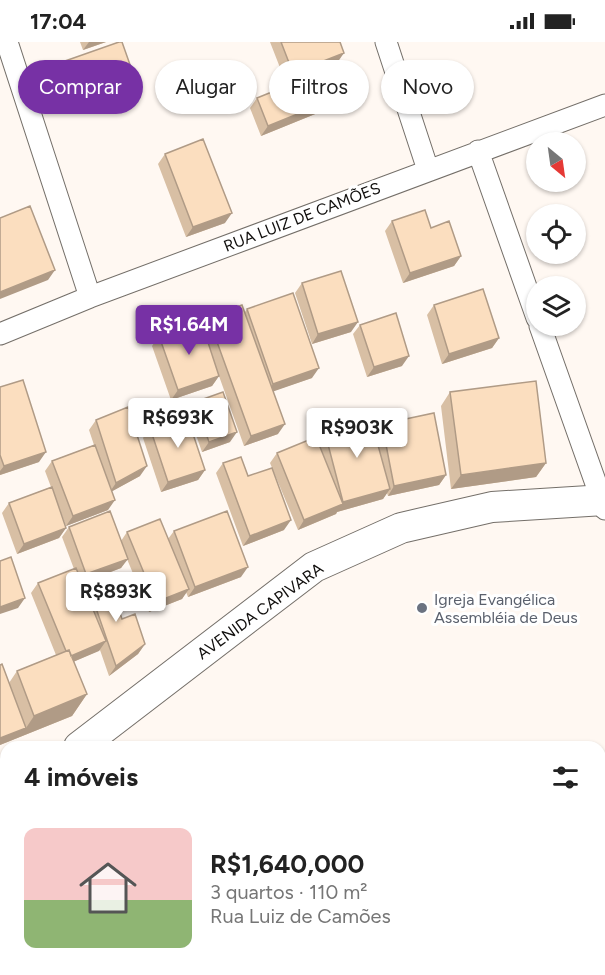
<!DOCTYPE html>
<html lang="pt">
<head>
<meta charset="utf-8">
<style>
	:root { --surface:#fff; --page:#f6f6f6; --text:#222; --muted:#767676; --line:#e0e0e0; --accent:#7731a5 }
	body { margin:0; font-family:Figtree,sans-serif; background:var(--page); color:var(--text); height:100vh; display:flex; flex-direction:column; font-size:22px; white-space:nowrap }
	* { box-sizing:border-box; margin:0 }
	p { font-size:20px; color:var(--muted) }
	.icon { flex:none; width:33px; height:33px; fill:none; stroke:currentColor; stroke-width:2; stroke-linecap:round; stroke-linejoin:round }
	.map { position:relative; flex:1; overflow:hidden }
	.panel { position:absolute; left:0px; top:699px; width:606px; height:234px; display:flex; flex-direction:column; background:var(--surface); border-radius:18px 18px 0 0; box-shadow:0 2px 4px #0004 }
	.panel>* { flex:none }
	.hud { position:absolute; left:18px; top:18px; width:570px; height:54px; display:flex; gap:12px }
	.needle { width:39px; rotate:151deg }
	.tools { position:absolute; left:526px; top:90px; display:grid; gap:12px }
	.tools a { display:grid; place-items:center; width:60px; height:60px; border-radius:50%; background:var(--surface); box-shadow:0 2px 4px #0004; font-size:30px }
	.price { position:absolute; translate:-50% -51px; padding:0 14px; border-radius:6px; background:#fff; color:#222; font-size:20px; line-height:39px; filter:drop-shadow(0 2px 3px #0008) }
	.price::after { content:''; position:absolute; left:50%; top:36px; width:18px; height:14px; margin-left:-9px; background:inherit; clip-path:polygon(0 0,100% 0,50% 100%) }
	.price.current { background:var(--accent); color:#fff }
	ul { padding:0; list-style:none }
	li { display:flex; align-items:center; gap:18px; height:150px; padding:0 24px }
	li+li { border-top:2px solid var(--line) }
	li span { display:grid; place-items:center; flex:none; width:168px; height:120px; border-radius:12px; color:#555 }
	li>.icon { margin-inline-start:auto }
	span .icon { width:72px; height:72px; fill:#fffc; stroke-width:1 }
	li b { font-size:26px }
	h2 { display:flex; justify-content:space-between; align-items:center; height:72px; padding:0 24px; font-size:26px }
	.tag { padding:0 21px; border-radius:27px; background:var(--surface); box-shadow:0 2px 4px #0004; font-size:21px; line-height:54px }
	.tag.current { background:var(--accent); color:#fff }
	.status { display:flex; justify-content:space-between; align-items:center; height:42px; padding:0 30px; background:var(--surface); direction:ltr }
	.status svg { height:16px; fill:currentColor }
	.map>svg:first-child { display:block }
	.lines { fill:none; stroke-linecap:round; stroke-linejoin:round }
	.service-casing { stroke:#746f69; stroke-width:13 }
	.minor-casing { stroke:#746f69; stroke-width:23 }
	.secondary-casing { stroke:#746f69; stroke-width:32 }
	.service { stroke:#fff; stroke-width:10 }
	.minor { stroke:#fff; stroke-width:21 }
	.secondary { stroke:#fff; stroke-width:30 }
	.wall { fill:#d8bfa4 }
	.shaded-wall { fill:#b09b86 }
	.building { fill:#fbdebf; stroke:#b09b86; stroke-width:1.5 }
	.worship-dot { fill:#6b7280; stroke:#fff; stroke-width:2 }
	.labels { text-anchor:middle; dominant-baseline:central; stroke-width:6; stroke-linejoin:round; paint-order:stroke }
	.street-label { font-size:16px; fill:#0f0d0b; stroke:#fff }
	.worship-label { font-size:16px; fill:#5b616d; stroke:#fff; text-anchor:start }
</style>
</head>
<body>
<div class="status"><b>17:04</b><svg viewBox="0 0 49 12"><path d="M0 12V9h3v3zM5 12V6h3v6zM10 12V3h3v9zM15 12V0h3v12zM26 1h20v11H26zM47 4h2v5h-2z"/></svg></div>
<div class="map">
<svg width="605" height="933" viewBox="0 0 605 933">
	<rect width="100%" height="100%" fill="#fff8f2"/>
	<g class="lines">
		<defs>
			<path id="service" d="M600,855l5,-3"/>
			<path id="minor" d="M7,0l83,255
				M386,0l42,128
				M478,109l59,167
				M540,284l65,183
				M0,292l90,-37 515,-192"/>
			<path id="secondary" d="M79,705l235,-180 87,-39 91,-21 113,-7
				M0,758l6,-4"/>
		</defs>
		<use href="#service" class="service-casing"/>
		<use href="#minor" class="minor-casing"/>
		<use href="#secondary" class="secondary-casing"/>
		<use href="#service" class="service"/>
		<use href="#minor" class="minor"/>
		<use href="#secondary" class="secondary"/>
	</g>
	<path class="wall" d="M80,0h26l-23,8z
		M270,0h70l-3,21 -51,20z
		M65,19l62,25 -56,21 -13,-36z
		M257,56l68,12 -64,26 -11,-28z
		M165,112l60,69 -39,14 -28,-73z
		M392,179l39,7 30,28 -7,10 -51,17 -18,-52z
		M302,241l49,49 -39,12 -17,-51z
		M434,263l65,33 -7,10 -50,16 -15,-49z
		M247,267l65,69 -39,13 5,43 -34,12 -25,-70 -7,10 -41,14 -19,-54 7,-10 43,-10 6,-9 37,-5z
		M360,283l42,41 -35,11 -14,-43z
		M0,345l39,75 -39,13z
		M450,350l96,71 -10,14 -85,12 -10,-83z
		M195,360l35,40 -28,10 -14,-40z
		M96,378l44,56 -28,15 -4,19 -42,16 -10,-27 10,29 -7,10 -42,16 -15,-41 7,-10 42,-16 -6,-16 7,-10 42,-16 -5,-15z
		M382,382l64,51 -7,10 -51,11 -1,-3 -4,6 -46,13 -1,2 -38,16 -28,-67 7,-10 40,-15 7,-9 51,5z
		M150,386l55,42 -7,10 -37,12 -18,-54z
		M223,421l61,67 -41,16 -27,-73z
		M69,485l52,14 6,-9 41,7 6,-8 67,46 -53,20 -2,-5 -4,7 -33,13 -22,-53 -6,9 -39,15 3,6 3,-4 34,34 23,25 -7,10 -29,22 -9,-26 -27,12 14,32 -15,22 -72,29 9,-62 8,-12 39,-16 -25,-62 7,-10 36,-14 -12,-32z
		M65,927h144l32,6h-173z"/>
	<path class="shaded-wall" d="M89,0h17l-23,8z
		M344,11l-7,10 -51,20 7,-10z
		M134,34l-7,10 -56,21 7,-10z
		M332,58l-7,10 -64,26 7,-10z
		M232,171l-7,10 -39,14 7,-10z
		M461,214l-7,10 -51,17 7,-10z
		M55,228l-7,10 -48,19v-7z
		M358,280l-7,10 -39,12 6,-10z
		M499,296l-7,10 -50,16 7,-10z
		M409,314l-7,10 -35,11 7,-10z
		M319,326l-7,10 -46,16 7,-10z
		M219,334l-7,10 -41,14 7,-10z
		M285,382l-7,10 -34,12 7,-10z
		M237,390l-7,10 -28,10 7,-10z
		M46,410l-7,10 -39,13v-4l4,-5z
		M546,421l-10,14 -85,12 10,-14z
		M147,424l-7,10 -31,17 7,-10z
		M205,428l-7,10 -37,12 7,-10z
		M446,433l-7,10 -51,11 6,-10z
		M390,447l-7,10 -46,13 -1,2 -38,16 6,-10 38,-16 1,-2z
		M115,458l-7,10 -42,16 7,-10z
		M291,478l-7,10 -41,16 7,-10z
		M66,486l-7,10 -42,16 7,-10z
		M128,517l-7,9 -42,16 7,-10z
		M248,525l-7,10 -53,20 7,-10z
		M189,547l-7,10 -33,13 7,-10z
		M25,556l-7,10 -18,6v-7z
		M106,599l-7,10 -38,16 7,-10z
		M145,602l-7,10 -29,22 7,-10z
		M87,652l-15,22 -72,29v-7l26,-10 8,-12z"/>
	<path class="building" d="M119,0h3l12,34 -56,21 -13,-36z
		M281,0h59l4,11 -51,20z
		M321,30l11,28 -64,26 -11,-28z
		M203,97l29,74 -39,14 -28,-73z
		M30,164l25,64 -55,22v-74z
		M425,168l6,18 18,-7 12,35 -51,17 -18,-52z
		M341,229l17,51 -40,12 -16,-51z
		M483,247l16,49 -50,16 -15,-49z
		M293,251l26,75 -46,16 -26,-75z
		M242,263l43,119 -34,12 -43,-119z
		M396,271l13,43 -35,11 -14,-42z
		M201,279l18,55 -41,14 -19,-54z
		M23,338l23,72 -42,14 -4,-11v-68z
		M536,339l10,82 -85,12 -11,-83z
		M223,350l14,40 -28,10 -14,-40z
		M128,365l19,59 -31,17 -20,-63z
		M434,371l12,62 -52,11 -12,-62z
		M187,374l18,54 -37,12 -18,-54z
		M370,374l20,73 -47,13 -19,-73z
		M316,395l27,67 -39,16 -27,-67z
		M95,403l20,55 -42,16 -21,-55z
		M241,415l7,19 24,-8 19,52 -41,16 -27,-73z
		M52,445l14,41 -42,16 -15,-41z
		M110,469l18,48 -42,15 -17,-47z
		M227,469l21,56 -53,20 -21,-56z
		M160,477l29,70 -33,13 -29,-70z
		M11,515l14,41 -25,9v-46z
		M76,526l30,73 -35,15 -2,-6 -3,1 -28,-68z
		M108,536l14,41 13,-5 10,30 -29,22 -28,-81z
		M69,608l18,44 -53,22 -17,-45z
		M2,622l24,64 -26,10v-73z
		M605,858v75h-191l15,-6h171v-67z
		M84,927h125l32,6h-155z"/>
	<circle class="worship-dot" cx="422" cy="566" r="6"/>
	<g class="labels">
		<g class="street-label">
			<text transform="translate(302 175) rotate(-21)">RUA LUIZ DE CAMÕES</text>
			<text transform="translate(260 569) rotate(-36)">AVENIDA CAPIVARA</text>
		</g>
		<g class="worship-label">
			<text x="434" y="557">Igreja Evangélica<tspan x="434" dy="18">Assembléia de Deus</tspan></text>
		</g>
	</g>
</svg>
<div class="tools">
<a><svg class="needle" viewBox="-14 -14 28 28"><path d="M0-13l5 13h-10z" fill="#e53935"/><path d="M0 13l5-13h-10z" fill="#767676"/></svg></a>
<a><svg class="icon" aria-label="locate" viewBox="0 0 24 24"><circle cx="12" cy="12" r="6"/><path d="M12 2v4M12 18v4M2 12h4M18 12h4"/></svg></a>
<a><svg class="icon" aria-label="layers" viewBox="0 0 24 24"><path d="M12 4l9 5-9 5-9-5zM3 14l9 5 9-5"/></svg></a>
</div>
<b class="price current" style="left:189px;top:314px">R$1.64M</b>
<b class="price" style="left:178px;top:407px">R$693K</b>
<b class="price" style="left:357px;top:417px">R$903K</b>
<b class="price" style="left:116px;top:581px">R$893K</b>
<div class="hud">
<a class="tag current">Comprar</a>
<a class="tag">Alugar</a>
<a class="tag">Filtros</a>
<a class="tag">Novo</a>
</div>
<section class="panel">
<h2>4 imóveis<svg class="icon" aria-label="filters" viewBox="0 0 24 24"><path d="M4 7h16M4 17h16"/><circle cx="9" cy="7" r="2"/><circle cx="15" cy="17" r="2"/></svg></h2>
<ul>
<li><span style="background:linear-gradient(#f6c9c9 60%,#8fb573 0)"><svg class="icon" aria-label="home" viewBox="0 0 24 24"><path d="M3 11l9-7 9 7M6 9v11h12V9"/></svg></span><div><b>R$1,640,000</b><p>3 quartos · 110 m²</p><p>Rua Luiz de Camões</p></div></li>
</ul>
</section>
</div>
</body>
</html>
